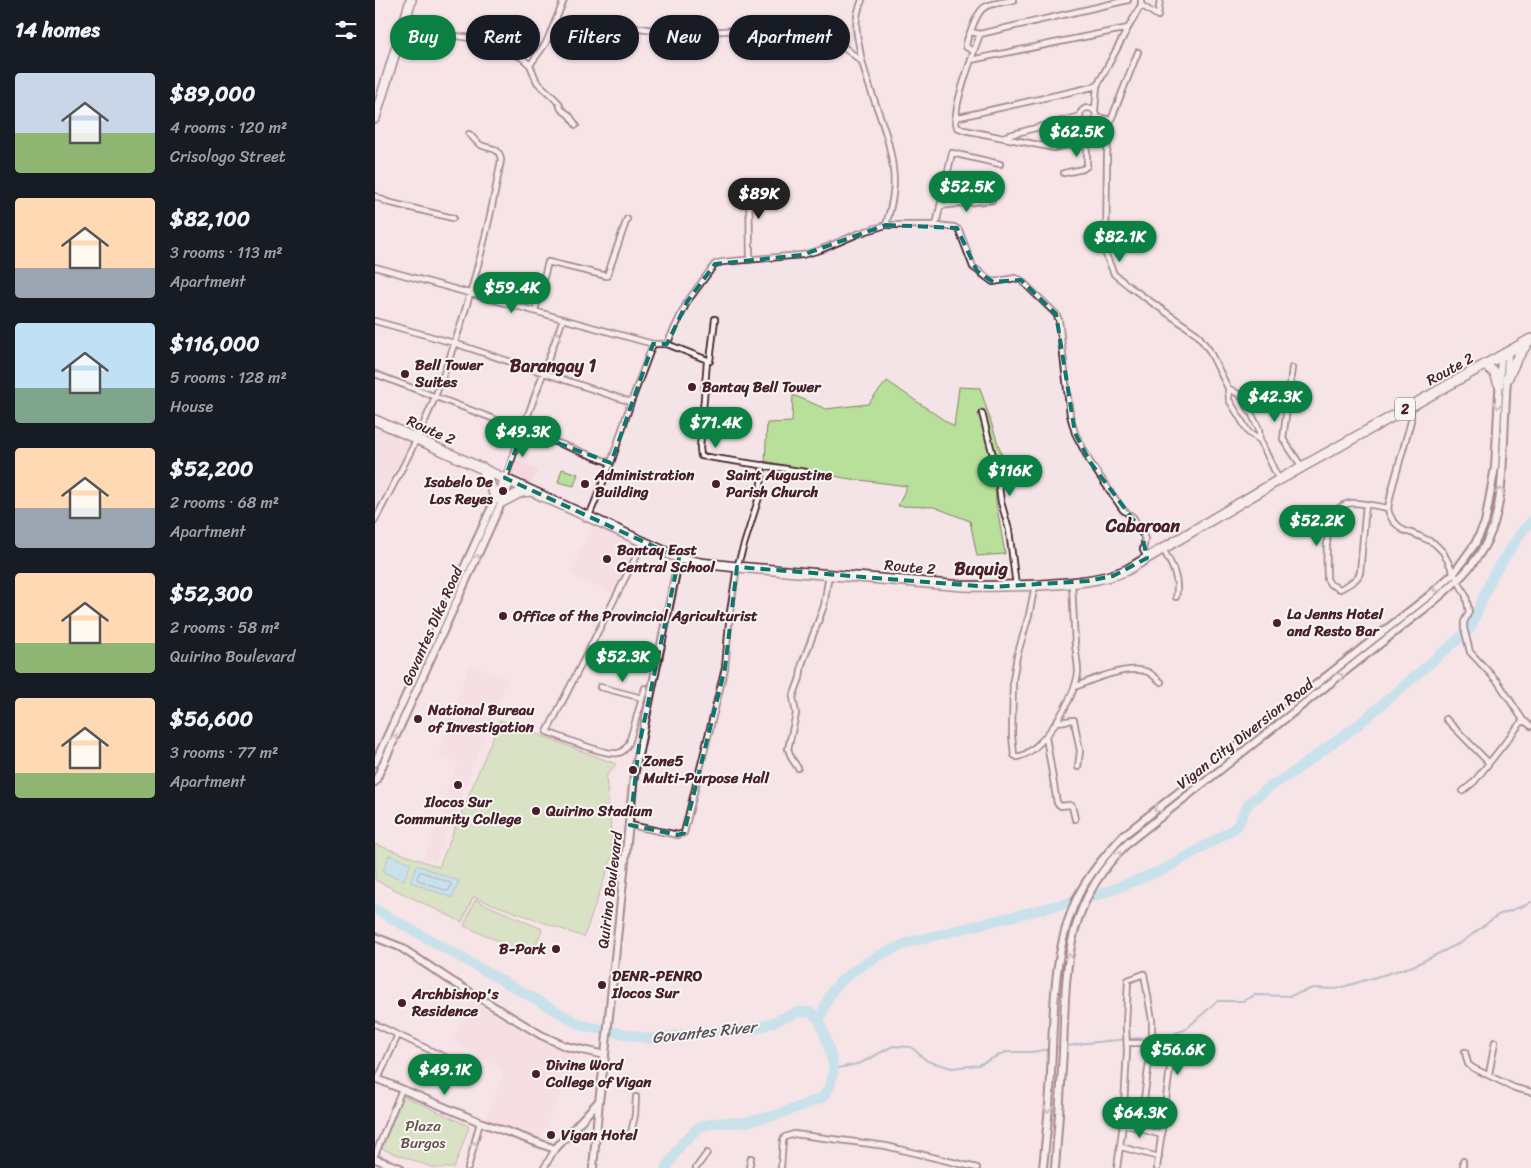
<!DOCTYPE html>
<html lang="en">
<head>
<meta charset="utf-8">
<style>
	:root { --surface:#171b24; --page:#242831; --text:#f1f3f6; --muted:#9ea1a6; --accent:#0b8043 }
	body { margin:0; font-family:Sriracha,sans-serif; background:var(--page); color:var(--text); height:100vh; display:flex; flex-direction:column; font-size:19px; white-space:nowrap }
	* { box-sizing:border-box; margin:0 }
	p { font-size:16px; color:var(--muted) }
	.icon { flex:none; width:28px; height:28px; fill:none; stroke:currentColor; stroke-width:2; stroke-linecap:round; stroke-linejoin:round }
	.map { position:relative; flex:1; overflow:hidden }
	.side { display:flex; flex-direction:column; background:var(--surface); width:375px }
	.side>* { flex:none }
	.top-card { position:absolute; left:15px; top:15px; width:475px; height:45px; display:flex; gap:10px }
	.price { position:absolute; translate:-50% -42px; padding:0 11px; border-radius:18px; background:var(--accent); color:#fff; font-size:16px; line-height:32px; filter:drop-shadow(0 1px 2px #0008) }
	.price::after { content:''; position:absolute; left:50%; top:30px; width:15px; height:11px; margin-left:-8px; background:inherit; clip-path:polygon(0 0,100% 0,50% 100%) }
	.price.on { background:#222; color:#fff }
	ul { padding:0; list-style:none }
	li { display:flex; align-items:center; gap:15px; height:125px; padding:0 15px }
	li span { display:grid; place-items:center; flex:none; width:140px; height:100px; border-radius:5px; color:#555 }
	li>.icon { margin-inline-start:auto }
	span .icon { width:60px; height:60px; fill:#fffc; stroke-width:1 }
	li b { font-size:21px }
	h2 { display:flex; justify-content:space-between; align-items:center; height:60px; padding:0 15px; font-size:21px }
	.chip { padding:0 18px; border-radius:22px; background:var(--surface); box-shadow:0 1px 4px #0004; font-size:18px; line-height:45px }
	.chip.on { background:var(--accent); color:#fff }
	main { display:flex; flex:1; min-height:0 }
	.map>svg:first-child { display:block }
	.built { fill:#f4d7df }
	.green { fill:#b8e09b; stroke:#818063 }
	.water { fill:#90deef; stroke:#7492a1 }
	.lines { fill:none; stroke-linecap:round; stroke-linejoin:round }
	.shore { stroke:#666b79; stroke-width:1 }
	.stream { stroke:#7492a1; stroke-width:2 }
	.river { stroke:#90deef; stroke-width:10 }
	.street-casing { stroke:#4a1f2b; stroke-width:8 }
	.secondary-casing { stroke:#4a1f2b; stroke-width:10 }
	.highway-casing { stroke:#4a1f2b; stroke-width:12 }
	.street { stroke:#f6f6f2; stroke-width:4.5 }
	.secondary { stroke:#f6f6f2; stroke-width:6 }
	.highway { stroke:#f6f6f2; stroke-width:9 }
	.oneway { stroke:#a99598 }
	.marked { fill:none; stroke:#0f766e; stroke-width:4; stroke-dasharray:10 6; stroke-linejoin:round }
	.poi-dot { fill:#4a1f2b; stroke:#f6f6f2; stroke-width:2 }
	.labels { text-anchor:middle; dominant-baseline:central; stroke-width:4; stroke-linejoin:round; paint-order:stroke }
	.shield { fill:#f6f6f2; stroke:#7e6067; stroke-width:1 }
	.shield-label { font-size:14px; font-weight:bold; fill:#4a1f2b }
	.poi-label { font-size:15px; font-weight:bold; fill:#4a1f2b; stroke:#f6f6f2; text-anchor:start }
	.street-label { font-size:15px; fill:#4a1f2b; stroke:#f6f6f2 }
	.park-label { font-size:15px; fill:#664f47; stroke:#f6f6f2 }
	.water-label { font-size:16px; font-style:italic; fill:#5c4f5c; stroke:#f6f6f2 }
	.quarter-label { font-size:18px; font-weight:bold; fill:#4a1f2b; stroke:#f6f6f2 }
</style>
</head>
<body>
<main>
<section class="side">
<h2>14 homes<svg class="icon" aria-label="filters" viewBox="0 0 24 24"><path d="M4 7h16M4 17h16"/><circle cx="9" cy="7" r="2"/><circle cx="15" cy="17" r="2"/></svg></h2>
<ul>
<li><span style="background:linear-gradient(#c9d6e8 60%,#8fb573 0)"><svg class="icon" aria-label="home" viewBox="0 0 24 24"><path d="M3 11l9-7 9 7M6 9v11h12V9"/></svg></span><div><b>$89,000</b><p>4 rooms · 120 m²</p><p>Crisologo Street</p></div></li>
<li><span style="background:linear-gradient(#ffd9b3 70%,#9aa5b1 0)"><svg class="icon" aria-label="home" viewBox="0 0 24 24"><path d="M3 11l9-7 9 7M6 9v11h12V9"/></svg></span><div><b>$82,100</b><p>3 rooms · 113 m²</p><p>Apartment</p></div></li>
<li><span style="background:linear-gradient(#bfe0f5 65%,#7fa58c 0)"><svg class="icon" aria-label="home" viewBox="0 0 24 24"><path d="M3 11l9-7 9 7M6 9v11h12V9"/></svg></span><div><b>$116,000</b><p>5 rooms · 128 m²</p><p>House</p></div></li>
<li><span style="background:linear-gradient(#ffd9b3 60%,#9aa5b1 0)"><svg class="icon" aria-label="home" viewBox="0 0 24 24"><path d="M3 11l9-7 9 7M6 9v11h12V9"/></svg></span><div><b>$52,200</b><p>2 rooms · 68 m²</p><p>Apartment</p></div></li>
<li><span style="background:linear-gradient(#ffd9b3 70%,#8fb573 0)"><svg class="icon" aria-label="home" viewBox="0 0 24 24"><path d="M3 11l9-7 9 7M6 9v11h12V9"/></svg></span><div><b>$52,300</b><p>2 rooms · 58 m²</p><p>Quirino Boulevard</p></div></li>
<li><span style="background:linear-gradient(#ffd9b3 75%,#8fb573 0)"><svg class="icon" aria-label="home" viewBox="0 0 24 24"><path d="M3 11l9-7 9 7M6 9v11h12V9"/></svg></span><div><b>$56,600</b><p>3 rooms · 77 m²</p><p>Apartment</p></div></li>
</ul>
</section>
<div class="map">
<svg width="1156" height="1168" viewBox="0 0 1156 1168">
	<rect width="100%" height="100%" fill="#f5e4e7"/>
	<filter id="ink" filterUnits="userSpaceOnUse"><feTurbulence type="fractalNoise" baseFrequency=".02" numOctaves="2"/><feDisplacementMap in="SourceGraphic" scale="10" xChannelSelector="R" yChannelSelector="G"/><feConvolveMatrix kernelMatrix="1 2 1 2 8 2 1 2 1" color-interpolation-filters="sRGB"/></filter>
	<g filter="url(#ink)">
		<path class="built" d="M0,423l42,18 -34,69 -8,-4z
			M141,459l22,11 -7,14 -22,-11z
			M219,522l51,23 -27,51 -48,-22z
			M95,665l37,14 -72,183 -11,-4 20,-49 -4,-1 19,-46 -20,-8 12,-31 -3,-2z
			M96,1002l106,55 -37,82 -54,-19 16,-40 1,-11 -51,-28z"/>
		<path class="green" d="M512,381l67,46 5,-40 21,1 24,74 -10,6 2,34 9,52 -28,2 -7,-35 -36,-14 -36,-1 9,-20 -63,-8 -79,-17 2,-38 25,-1 1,-27 33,14 42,-5z
			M187,469l16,5 -4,12 -16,-4z
			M125,720l116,44 -10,13 7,77 -29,83 -111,-40 -11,25 -87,-42v-36l64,23z
			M100,900l67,29 -10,26 -68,-29z
			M28,1096l64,29 2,2 -15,41h-20l-52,-19z"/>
		<path class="water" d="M14,855l22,8 -7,17 -21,-8z
			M42,865l42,16 -7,17 -42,-16z"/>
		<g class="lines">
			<path class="shore" d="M47,872l28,11 1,2 -2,5 -2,1 -29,-11 -1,-2 2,-5z"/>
			<path class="stream" d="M680,1048l31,-5 85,-8 15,-6 31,-28h26l12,-6 35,1 23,-8 23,1 77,-23 49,-24 36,-27 28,-10 5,-3
				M459,1069l27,-6 32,-17 18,1 16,14 25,7 26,-3 28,-13h26l18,-3"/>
			<path class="river" d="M0,909l206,116 69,14 54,-7 49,-2 45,-18h12l9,7 9,26 6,24 -4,18 -8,11 -45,17 -31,7 -31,1 -16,4 -17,16 -16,25
				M444,1019c5,-9 8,-20 14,-29 18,-23 53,-39 80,-49l183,-45 69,-27 67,-39 6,-5 10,-21 20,-16 24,-15 66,-48 112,-96 22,-52 31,-47 8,-8"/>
			<defs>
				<path id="street" d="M487,0c-2,6 -5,12 -5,18 -2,9 0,18 2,27 6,43 30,81 34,124 3,20 -2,38 -7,56
					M638,0c-26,6 -31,1 -41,28 -3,7 -6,12 -6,19l8,4c-5,16 -23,61 -17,76l7,3 90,18 33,-7v-17
					M766,5l17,11 2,-16
					M29,23l52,13 29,4 37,18 8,7 7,17 17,16 5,5 2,6 8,6 7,10
					M179,24l71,2 36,5 29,2 65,-4 35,-5h22l9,4 40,33
					M596,32l9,2 148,-34
					M599,51l6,-17
					M596,60l157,-32
					M155,65l16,-22 18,-43
					M705 116a8 8 0 1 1 16 0a8 8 0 1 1-16 0Z
					M720,110l2,-24 31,-58 13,-23v-5
					M722,117l14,3 -3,12 -1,25 -1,98 8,19 16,13 67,47 12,16 19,38 1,12 8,13 12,20 11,7
					M580,118l142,-32
					M736,120l27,-68
					M627,137l78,-21
					M689,173l19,-4 4,-3v-25
					M374,180l1,80
					M0,196l12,6 66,16
					M565,206l52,-6
					M561,225l16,-72 48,11
					M0,267l278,77
					M160,311l13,-49 59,14 20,-57
					M0,321l79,22 177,59
					M292,344l43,17 5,-42
					M332,361l-7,87 1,8 105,16
					M917,368l-9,71 19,28
					M0,374l236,89
					M853,388l12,7 10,16 9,18 1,11 19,40
					M1036,407v14l-19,68 -4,19 1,5 4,8 10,9 16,6 15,7 9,9 23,44 3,16 -5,10v6l6,24 28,30 25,38 8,6
					M607,413l15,58 4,31 8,28 7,56
					M130,478l58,-159
					M991,504l-6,69c-3,8 -13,12 -20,16l-10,-5 -3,-5c0,-20 -6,-74 25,-76 12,0 24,3 36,5
					M214,516l22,-53 20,-61 22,-58h14l20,-42 28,-38 7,-2 80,-7 18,-5 40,-17 26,-8h50l18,2 5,3 14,37 20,15 22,-4 6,2 35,34 3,6 11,95 5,18 15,29 33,48 10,7 8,13 4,9 -2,11 4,8
					M0,520c21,-40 43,-80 60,-123 30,-76 52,-157 66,-237 -2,-16 -14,-9 -23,-17 -3,-2 -5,-6 -9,-9
					M268,543l-96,189c14,5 59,24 71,21 6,-1 8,-5 11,-10l16,-55
					M788,549c9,16 17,30 13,48
					M660,585l-6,30 -12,41 -4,24 -1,56 2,19 3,2c25,-4 59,-60 61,-85 0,-8 -2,-18 -3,-27 -1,-20 -2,-41 -3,-61
					M225,687l42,11
					M700,687c18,-8 54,-23 73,-15 4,2 9,7 13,10
					M1071,719l43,44
					M682,722l17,-2 6,31 -2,16
					M671,737l11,66 4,3 8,-1 3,1 3,13
					M423,768l-6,-9 -4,-10 8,-35 -3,-17 7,-19 2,-14 22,-58 5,-32
					M1088,791l11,-9 49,-62
					M255,825l48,10 6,-2 41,-165 5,-56 7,-45 23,-73 3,-29
					M0,1024l76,36
					M752,1043h43l3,2 -16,123
					M1090,1052l3,12 5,4 42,20 16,4
					M1114,1074l6,-32
					M3,1079l20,-44
					M748,1124l39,11
					M222,1136l30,-1 4,-2 4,-18 1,-18
					M746,1147l38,10
					M0,1155l27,-66
					M93,1168l12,-46
					M169,1168l11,-19
					M321,1168l11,-15
					M374,1168l2,-10
					M406,1168l2,-28 2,-3 9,-3 92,12 91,22
					M742,1168l6,-44 4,-73 -1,-26 2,-45 16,-6 8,46v20l-12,89
					M1088,1168v-7"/>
				<path id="secondary" d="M0,763l130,-285
					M0,782l136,-301
					M0,937l25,10 50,33 91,55 24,11 40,9
					M0,1078l105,44 75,27 44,-48
					M0,1159l25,9
					M218,1168l6,-67 5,-37 30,-289 45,-217
					M668,1168c3,-32 7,-64 8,-95 3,-59 1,-123 27,-177 11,-22 29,-43 46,-61l306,-240 24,-22 21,-29 10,-21 10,-56 6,-111
					M680,1168c3,-39 6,-78 8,-117 3,-84 1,-149 67,-210l303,-239c21,-18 43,-37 55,-63 14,-30 14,-66 16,-98 1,-30 3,-59 4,-89"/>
				<path id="highway" d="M0,118l36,-118
					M1110,365l9,7 5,12
					M1132,379l9,-19 12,-18
					M0,420l304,138 21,5 37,4 226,19c26,1 52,0 78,-1 30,-2 58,-3 86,-15l150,-89 254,-142
					M108,468l13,30
					M127,502l19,-10 10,-1"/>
			</defs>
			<use href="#street" class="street-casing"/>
			<use href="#secondary" class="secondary-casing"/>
			<use href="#highway" class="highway-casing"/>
			<use href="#street" class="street"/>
			<use href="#secondary" class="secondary"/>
			<use href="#highway" class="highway"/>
		</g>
		<defs><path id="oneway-chevron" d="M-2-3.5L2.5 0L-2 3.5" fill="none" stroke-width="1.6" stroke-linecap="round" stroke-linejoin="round" transform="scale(1.25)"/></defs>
		<g class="oneway">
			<use href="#oneway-chevron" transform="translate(182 335) rotate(-70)"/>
			<use href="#oneway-chevron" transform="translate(1123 405) rotate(93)"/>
			<use href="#oneway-chevron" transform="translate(1125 491) rotate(-80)"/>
			<use href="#oneway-chevron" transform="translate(102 558) rotate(-66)"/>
			<use href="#oneway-chevron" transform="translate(1061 589) rotate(138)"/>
			<use href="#oneway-chevron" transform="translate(965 676) rotate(-38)"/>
			<use href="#oneway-chevron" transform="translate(20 738) rotate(-66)"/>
			<use href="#oneway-chevron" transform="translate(782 809) rotate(142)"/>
			<use href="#oneway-chevron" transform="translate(743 854) rotate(-48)"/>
			<use href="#oneway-chevron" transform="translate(694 957) rotate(-84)"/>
			<use href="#oneway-chevron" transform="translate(673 1109) rotate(95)"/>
			<use href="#oneway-chevron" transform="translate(99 1145) rotate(-75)"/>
		</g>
	</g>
	<path d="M0 0H1156V1168H0ZM511,225l71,3 20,43 16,11 28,-2 35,34 19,119 15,29 51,68 6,28 -34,18 -25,5 -97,6 -254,-20 -12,101 -41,165 -6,2 -48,-10 9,-79 40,-188 -174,-80 18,-48 88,33 42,-119h14l20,-42 28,-38 87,-9z" fill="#f5e4e7" fill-opacity=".55" fill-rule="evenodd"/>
	<path class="marked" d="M511,225l71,3 20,43 16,11 28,-2 35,34 19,119 15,29 51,68 6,28 -34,18 -25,5 -97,6 -254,-20 -12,101 -41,165 -6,2 -48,-10 9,-79 40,-188 -174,-80 18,-48 88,33 42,-119h14l20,-42 28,-38 87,-9z"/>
	<g class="poi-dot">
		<circle cx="30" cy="374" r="5"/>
		<circle cx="317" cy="387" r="5"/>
		<circle cx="210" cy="484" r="5"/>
		<circle cx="341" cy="484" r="5"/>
		<circle cx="128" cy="491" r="5"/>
		<circle cx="232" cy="559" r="5"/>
		<circle cx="128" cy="616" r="5"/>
		<circle cx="902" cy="623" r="5"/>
		<circle cx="43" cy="719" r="5"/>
		<circle cx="258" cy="770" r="5"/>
		<circle cx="83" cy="785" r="5"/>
		<circle cx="161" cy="811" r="5"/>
		<circle cx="181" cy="949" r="5"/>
		<circle cx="227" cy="985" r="5"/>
		<circle cx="27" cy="1003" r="5"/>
		<circle cx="161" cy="1074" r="5"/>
		<circle cx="176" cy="1135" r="5"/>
	</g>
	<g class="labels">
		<rect class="shield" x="1020" y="397.5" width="20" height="23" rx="4"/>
		<g class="shield-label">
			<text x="1030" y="409">2</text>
		</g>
		<g class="poi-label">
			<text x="40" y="365">Bell Tower<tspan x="40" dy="17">Suites</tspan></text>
			<text x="327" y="387">Bantay Bell Tower</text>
			<text x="220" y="475">Administration<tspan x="220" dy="17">Building</tspan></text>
			<text x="351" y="475">Saint Augustine<tspan x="351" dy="17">Parish Church</tspan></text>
			<text x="118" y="482" text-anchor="end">Isabelo De<tspan x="118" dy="17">Los Reyes</tspan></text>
			<text x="242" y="550">Bantay East<tspan x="242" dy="17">Central School</tspan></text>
			<text x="912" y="614">La Jenns Hotel<tspan x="912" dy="17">and Resto Bar</tspan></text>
			<text x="138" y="616">Office of the Provincial Agriculturist</text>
			<text x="53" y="710">National Bureau<tspan x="53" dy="17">of Investigation</tspan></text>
			<text x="268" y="761">Zone5<tspan x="268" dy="17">Multi-Purpose Hall</tspan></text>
			<text x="83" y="802" text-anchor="middle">Ilocos Sur<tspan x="83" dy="17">Community College</tspan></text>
			<text x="171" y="811">Quirino Stadium</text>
			<text x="171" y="949" text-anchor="end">B-Park</text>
			<text x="237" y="976">DENR-PENRO<tspan x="237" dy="17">Ilocos Sur</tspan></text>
			<text x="37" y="994">Archbishop's<tspan x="37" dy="17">Residence</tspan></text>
			<text x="171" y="1065">Divine Word<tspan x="171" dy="17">College of Vigan</tspan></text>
			<text x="186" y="1135">Vigan Hotel</text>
		</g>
		<g class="street-label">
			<text transform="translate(1075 369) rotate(-29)">Route 2</text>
			<text transform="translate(56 430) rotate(24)">Route 2</text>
			<text transform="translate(535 567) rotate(5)">Route 2</text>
			<text transform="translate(57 626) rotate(-66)">Govantes Dike Road</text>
			<text transform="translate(870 734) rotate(-38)">Vigan City Diversion Road</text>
			<text transform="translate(235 890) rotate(-83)">Quirino Boulevard</text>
		</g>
		<g class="park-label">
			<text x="48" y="1126">Plaza<tspan x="48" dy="17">Burgos</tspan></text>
		</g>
		<g class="water-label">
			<text transform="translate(329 1032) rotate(-6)">Govantes River</text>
		</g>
		<g class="quarter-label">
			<text x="178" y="366">Barangay 1</text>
			<text x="768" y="526">Cabaroan</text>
			<text x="606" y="569">Buquig</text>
		</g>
	</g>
</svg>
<b class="price" style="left:702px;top:158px">$62.5K</b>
<b class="price" style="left:592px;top:213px">$52.5K</b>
<b class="price on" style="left:384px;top:220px">$89K</b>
<b class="price" style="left:745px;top:263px">$82.1K</b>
<b class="price" style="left:137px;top:314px">$59.4K</b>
<b class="price" style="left:900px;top:423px">$42.3K</b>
<b class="price" style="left:341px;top:449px">$71.4K</b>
<b class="price" style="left:148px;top:458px">$49.3K</b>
<b class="price" style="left:635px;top:497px">$116K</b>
<b class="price" style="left:942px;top:547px">$52.2K</b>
<b class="price" style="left:248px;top:683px">$52.3K</b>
<b class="price" style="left:803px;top:1076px">$56.6K</b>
<b class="price" style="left:70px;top:1096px">$49.1K</b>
<b class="price" style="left:765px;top:1139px">$64.3K</b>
<div class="top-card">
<a class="chip on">Buy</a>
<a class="chip">Rent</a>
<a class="chip">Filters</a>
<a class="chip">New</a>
<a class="chip">Apartment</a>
</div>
</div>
</main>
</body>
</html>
